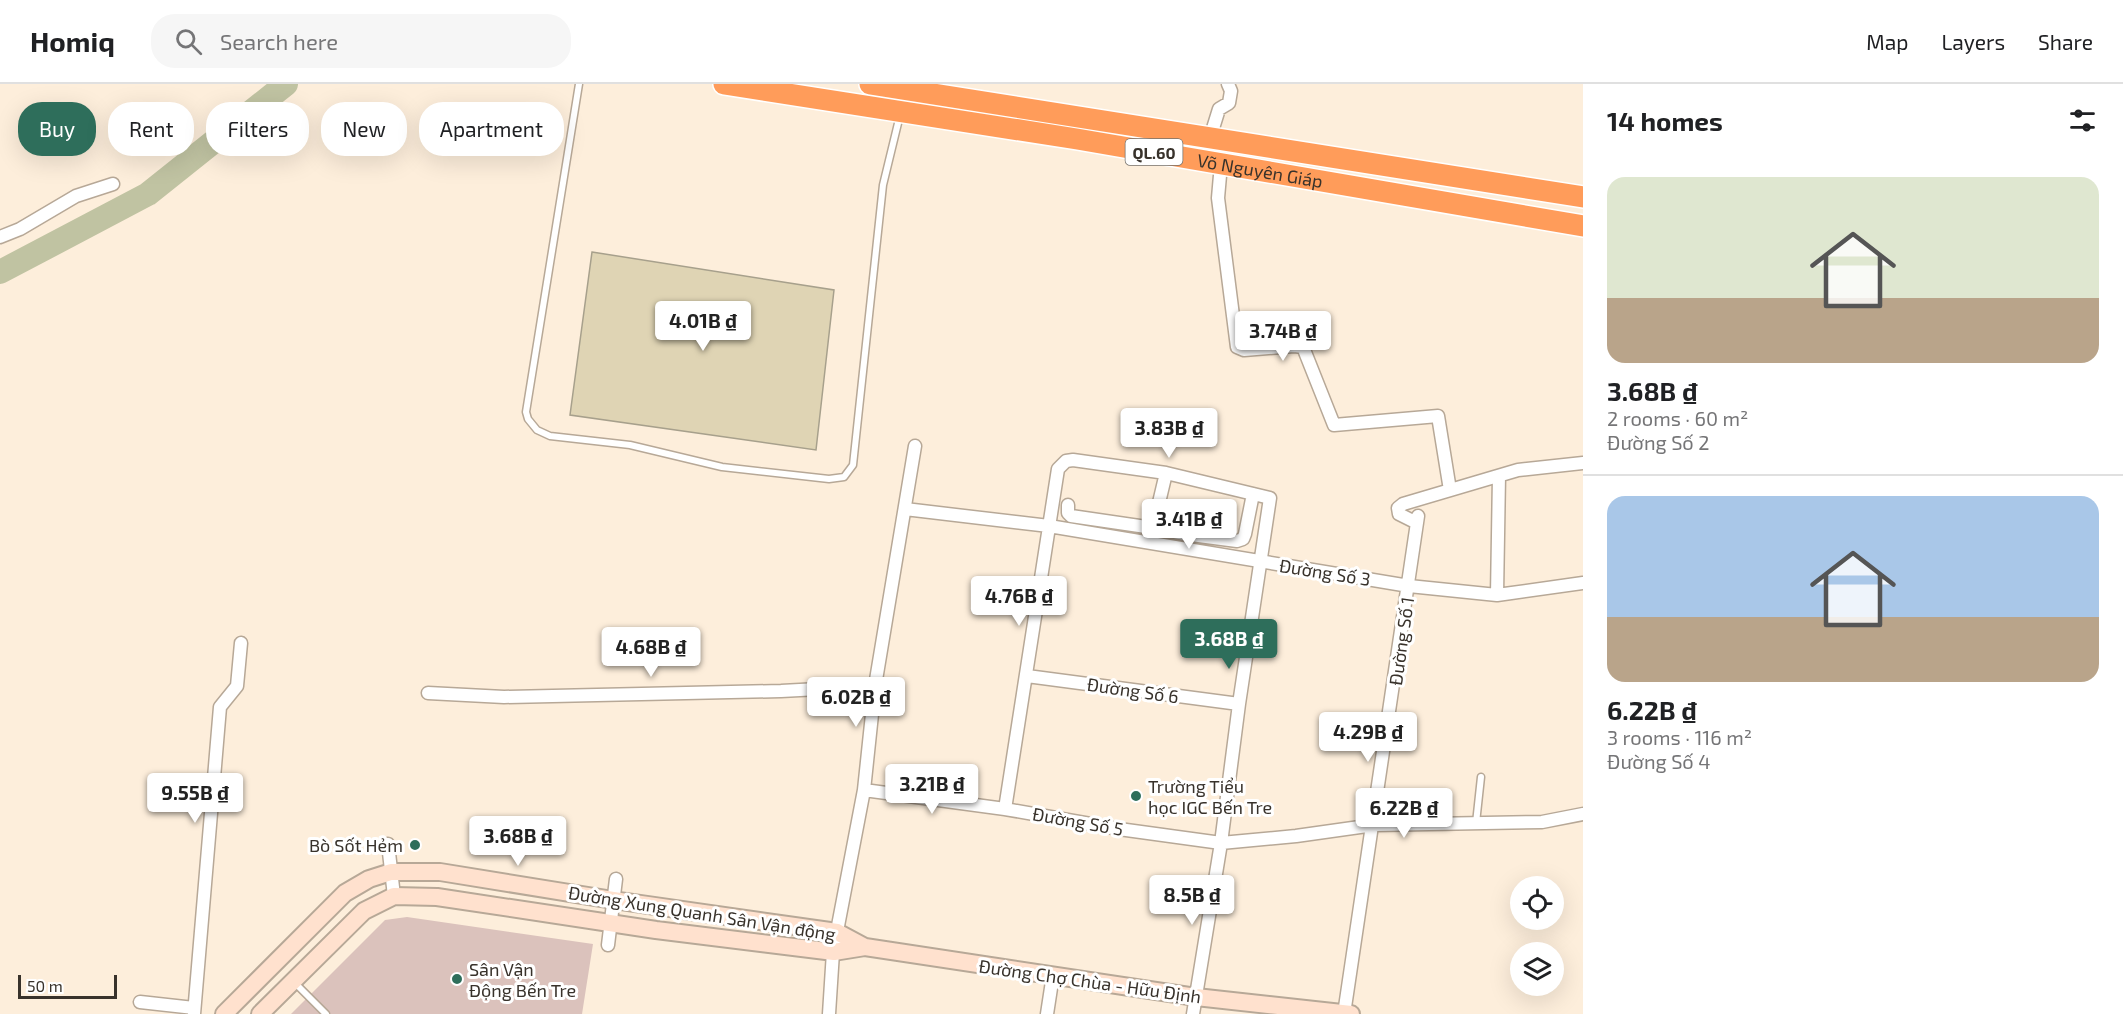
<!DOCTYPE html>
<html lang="en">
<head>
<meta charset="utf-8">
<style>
	:root { --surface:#fff; --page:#f6f6f6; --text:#202124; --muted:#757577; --line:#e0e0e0; --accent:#2e6e5b }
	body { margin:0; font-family:"Exo 2",sans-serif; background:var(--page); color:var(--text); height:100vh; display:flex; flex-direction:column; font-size:22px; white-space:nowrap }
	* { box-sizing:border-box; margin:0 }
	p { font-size:20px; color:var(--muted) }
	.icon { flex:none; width:33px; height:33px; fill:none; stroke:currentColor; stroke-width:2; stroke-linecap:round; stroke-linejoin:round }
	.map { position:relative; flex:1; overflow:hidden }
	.sheet { display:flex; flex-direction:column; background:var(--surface); width:540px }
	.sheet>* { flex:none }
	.top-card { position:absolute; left:18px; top:18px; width:570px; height:54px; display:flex; gap:12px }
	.fabs { position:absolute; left:1510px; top:792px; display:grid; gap:12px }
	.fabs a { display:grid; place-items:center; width:54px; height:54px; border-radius:50%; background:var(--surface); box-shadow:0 6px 24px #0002; font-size:30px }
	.scale { position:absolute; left:18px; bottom:15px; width:99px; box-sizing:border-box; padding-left:6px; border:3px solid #38322b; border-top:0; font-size:16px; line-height:21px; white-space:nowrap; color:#38322b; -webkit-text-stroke:4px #fff; paint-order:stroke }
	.price { position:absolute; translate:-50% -51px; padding:0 14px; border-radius:6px; background:#fff; color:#222; font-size:20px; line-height:39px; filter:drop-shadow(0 2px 3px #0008) }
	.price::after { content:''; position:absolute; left:50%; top:36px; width:18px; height:14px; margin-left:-9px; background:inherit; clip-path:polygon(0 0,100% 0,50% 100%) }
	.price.current { background:var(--accent); color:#fff }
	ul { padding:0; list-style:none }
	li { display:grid; align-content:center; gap:12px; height:318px; padding:0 24px }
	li+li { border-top:2px solid var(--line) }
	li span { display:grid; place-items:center; height:186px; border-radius:18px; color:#555 }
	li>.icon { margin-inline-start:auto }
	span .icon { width:108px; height:108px; fill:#fffc; stroke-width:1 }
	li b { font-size:26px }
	h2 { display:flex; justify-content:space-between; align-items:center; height:72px; padding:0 24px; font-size:26px }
	.chip { padding:0 21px; border-radius:24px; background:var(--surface); box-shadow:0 6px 24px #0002; font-size:21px; line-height:54px }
	.chip.current { background:var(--accent); color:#fff }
	header { display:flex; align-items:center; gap:36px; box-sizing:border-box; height:84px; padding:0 30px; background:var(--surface); border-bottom:2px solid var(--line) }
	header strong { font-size:28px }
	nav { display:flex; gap:33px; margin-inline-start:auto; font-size:21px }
	.search { width:420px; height:54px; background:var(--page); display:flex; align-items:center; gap:15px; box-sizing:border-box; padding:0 21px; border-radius:24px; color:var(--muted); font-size:22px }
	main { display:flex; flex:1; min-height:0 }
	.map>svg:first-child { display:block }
	.green { fill:#dbc2bc }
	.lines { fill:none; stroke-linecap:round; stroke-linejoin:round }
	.river { stroke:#c0c3a2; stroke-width:24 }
	.building { fill:#dfd4b4; stroke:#a7a08c; stroke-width:1.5 }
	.lane-casing { stroke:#b7a897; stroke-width:9 }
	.street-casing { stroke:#b7a897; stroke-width:15 }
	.secondary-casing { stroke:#b7a897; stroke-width:20 }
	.highway-casing { stroke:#fff; stroke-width:24 }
	.lane { stroke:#fff; stroke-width:6 }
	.street { stroke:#fff; stroke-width:12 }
	.secondary { stroke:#ffe1ce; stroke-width:16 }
	.highway { stroke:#ff9c5a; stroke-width:21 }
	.poi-dot { fill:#2e6e5b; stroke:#fff; stroke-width:2 }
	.labels { text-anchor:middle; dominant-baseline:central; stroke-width:6; stroke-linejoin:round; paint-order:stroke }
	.shield { fill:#fff; stroke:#74706b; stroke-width:1.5 }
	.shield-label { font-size:16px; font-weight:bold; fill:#38322b }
	.street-label { font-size:18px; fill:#38322b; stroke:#fff }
	.poi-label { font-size:18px; fill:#38322b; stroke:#fff; text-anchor:start }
</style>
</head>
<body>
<header>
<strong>Homiq</strong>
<div class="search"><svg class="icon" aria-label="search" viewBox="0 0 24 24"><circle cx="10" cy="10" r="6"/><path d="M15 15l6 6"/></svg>Search here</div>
<nav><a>Map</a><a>Layers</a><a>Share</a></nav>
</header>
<main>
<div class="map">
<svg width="1583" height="930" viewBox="0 0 1583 930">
	<rect width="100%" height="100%" fill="#fdeedb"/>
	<path class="green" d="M407,833l186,27 -11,70h-291l94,-94z"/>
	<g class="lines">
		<path class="river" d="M0,188l148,-78 138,-110"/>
	</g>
	<path class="building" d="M592,168l242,38 -18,160 -246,-35z"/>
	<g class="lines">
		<defs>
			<path id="lane" d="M579,0l-53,328 2,7 9,11 13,6 80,9 92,22 107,12 15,-2 9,-12 30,-280 17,-70
				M1476,739l5,-46
				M293,897l33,33"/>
			<path id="street" d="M1210,54l9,-29 10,-6 2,-12 -3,-7
				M1221,80l-3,34 19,149 7,3 50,-4 9,1 31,78 104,-9 12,74
				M0,153l20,-8 56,-33 37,-12
				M1166,389l-13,55 38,7 46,6 6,-2 2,-5 8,-40
				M1068,421v8l3,3 82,12
				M905,425l144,17 360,60 88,9 86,-12
				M1417,439l-18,-9 -1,-6 5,-4 115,-34 65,-7
				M1497,511l2,-119
				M1027,592l212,28
				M428,609l76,4 277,-6 94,-5
				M864,706l141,19 114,20 102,14 75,-7 78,-11 168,-3 41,-8
				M1005,725l53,-340 8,-8 7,-1 93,13 104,25 -31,206 -18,139 -28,171
				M388,760l6,52
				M608,861l8,-66
				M140,918l54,6
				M194,930l26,-307 17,-21 4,-43
				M829,930l4,-62 31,-162 11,-104 40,-240
				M1047,930l6,-39
				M1344,930l74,-498"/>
			<path id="secondary" d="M224,930l121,-121 24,-14 22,-7h49l173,28 224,32 28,15
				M260,930l104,-103 30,-15 43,1 219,33 178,22 31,-5 331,50 155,17"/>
			<g id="highway">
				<path id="s1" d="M724,0l353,55 506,87"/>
				<path d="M870,0l713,113"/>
			</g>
		</defs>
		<use href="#lane" class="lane-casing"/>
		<use href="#street" class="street-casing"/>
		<use href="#secondary" class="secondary-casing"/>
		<use href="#highway" class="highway-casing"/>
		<use href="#lane" class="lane"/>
		<use href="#street" class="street"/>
		<use href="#secondary" class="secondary"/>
		<use href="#highway" class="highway"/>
	</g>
	<g class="poi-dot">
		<circle cx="1136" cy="712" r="6"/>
		<circle cx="415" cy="761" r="6"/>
		<circle cx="457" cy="895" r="6"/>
	</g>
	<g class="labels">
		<rect class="shield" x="1125.5" y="55" width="57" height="26" rx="4.5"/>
		<g class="shield-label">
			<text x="1154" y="68">QL.60</text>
		</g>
		<g class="street-label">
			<text stroke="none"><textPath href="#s1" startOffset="543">Võ Nguyên Giáp</textPath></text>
			<text transform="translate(1325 488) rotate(9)">Đường Số 3</text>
			<text transform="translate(1401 557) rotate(-82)">Đường Số 1</text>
			<text transform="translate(1133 606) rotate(8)">Đường Số 6</text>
			<text transform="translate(1078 737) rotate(10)">Đường Số 5</text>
			<text transform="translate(702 829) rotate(9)">Đường Xung Quanh Sân Vận động</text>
			<text transform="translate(1090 897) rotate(8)">Đường Chợ Chùa - Hữu Định</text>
		</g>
		<g class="poi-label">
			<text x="1148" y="702">Trường Tiểu<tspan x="1148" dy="21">học IGC Bến Tre</tspan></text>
			<text x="403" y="761" text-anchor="end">Bò Sốt Hẻm</text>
			<text x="469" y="885">Sân Vận<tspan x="469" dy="21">Động Bến Tre</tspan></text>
		</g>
	</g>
</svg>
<div class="fabs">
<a><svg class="icon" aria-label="locate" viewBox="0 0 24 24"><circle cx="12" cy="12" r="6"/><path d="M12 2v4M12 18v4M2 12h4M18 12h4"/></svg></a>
<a><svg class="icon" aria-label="layers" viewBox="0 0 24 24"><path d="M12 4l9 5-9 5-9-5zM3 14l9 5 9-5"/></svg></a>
</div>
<div class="scale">50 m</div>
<b class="price" style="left:703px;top:268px">4.01B ₫</b>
<b class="price" style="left:1283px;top:278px">3.74B ₫</b>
<b class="price" style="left:1169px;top:375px">3.83B ₫</b>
<b class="price" style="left:1189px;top:466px">3.41B ₫</b>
<b class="price" style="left:1019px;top:543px">4.76B ₫</b>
<b class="price current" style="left:1229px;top:586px">3.68B ₫</b>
<b class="price" style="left:651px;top:594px">4.68B ₫</b>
<b class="price" style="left:856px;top:644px">6.02B ₫</b>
<b class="price" style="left:1368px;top:679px">4.29B ₫</b>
<b class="price" style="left:932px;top:731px">3.21B ₫</b>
<b class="price" style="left:195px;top:740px">9.55B ₫</b>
<b class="price" style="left:1404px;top:755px">6.22B ₫</b>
<b class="price" style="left:518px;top:783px">3.68B ₫</b>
<b class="price" style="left:1192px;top:842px">8.5B ₫</b>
<div class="top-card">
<a class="chip current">Buy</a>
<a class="chip">Rent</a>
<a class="chip">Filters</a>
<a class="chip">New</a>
<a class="chip">Apartment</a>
</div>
</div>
<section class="sheet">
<h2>14 homes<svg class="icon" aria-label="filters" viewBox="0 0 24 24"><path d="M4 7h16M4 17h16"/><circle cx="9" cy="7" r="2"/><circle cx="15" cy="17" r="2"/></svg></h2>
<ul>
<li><span style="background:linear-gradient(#dfe7d0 65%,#b9a48a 0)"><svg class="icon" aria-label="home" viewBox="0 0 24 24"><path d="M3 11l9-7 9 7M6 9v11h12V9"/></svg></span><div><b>3.68B ₫</b><p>2 rooms · 60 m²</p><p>Đường Số 2</p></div></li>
<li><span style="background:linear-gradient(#a9c7e8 65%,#b9a48a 0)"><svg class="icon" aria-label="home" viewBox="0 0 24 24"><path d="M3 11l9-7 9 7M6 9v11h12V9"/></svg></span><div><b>6.22B ₫</b><p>3 rooms · 116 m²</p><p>Đường Số 4</p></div></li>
</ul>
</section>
</main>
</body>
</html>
